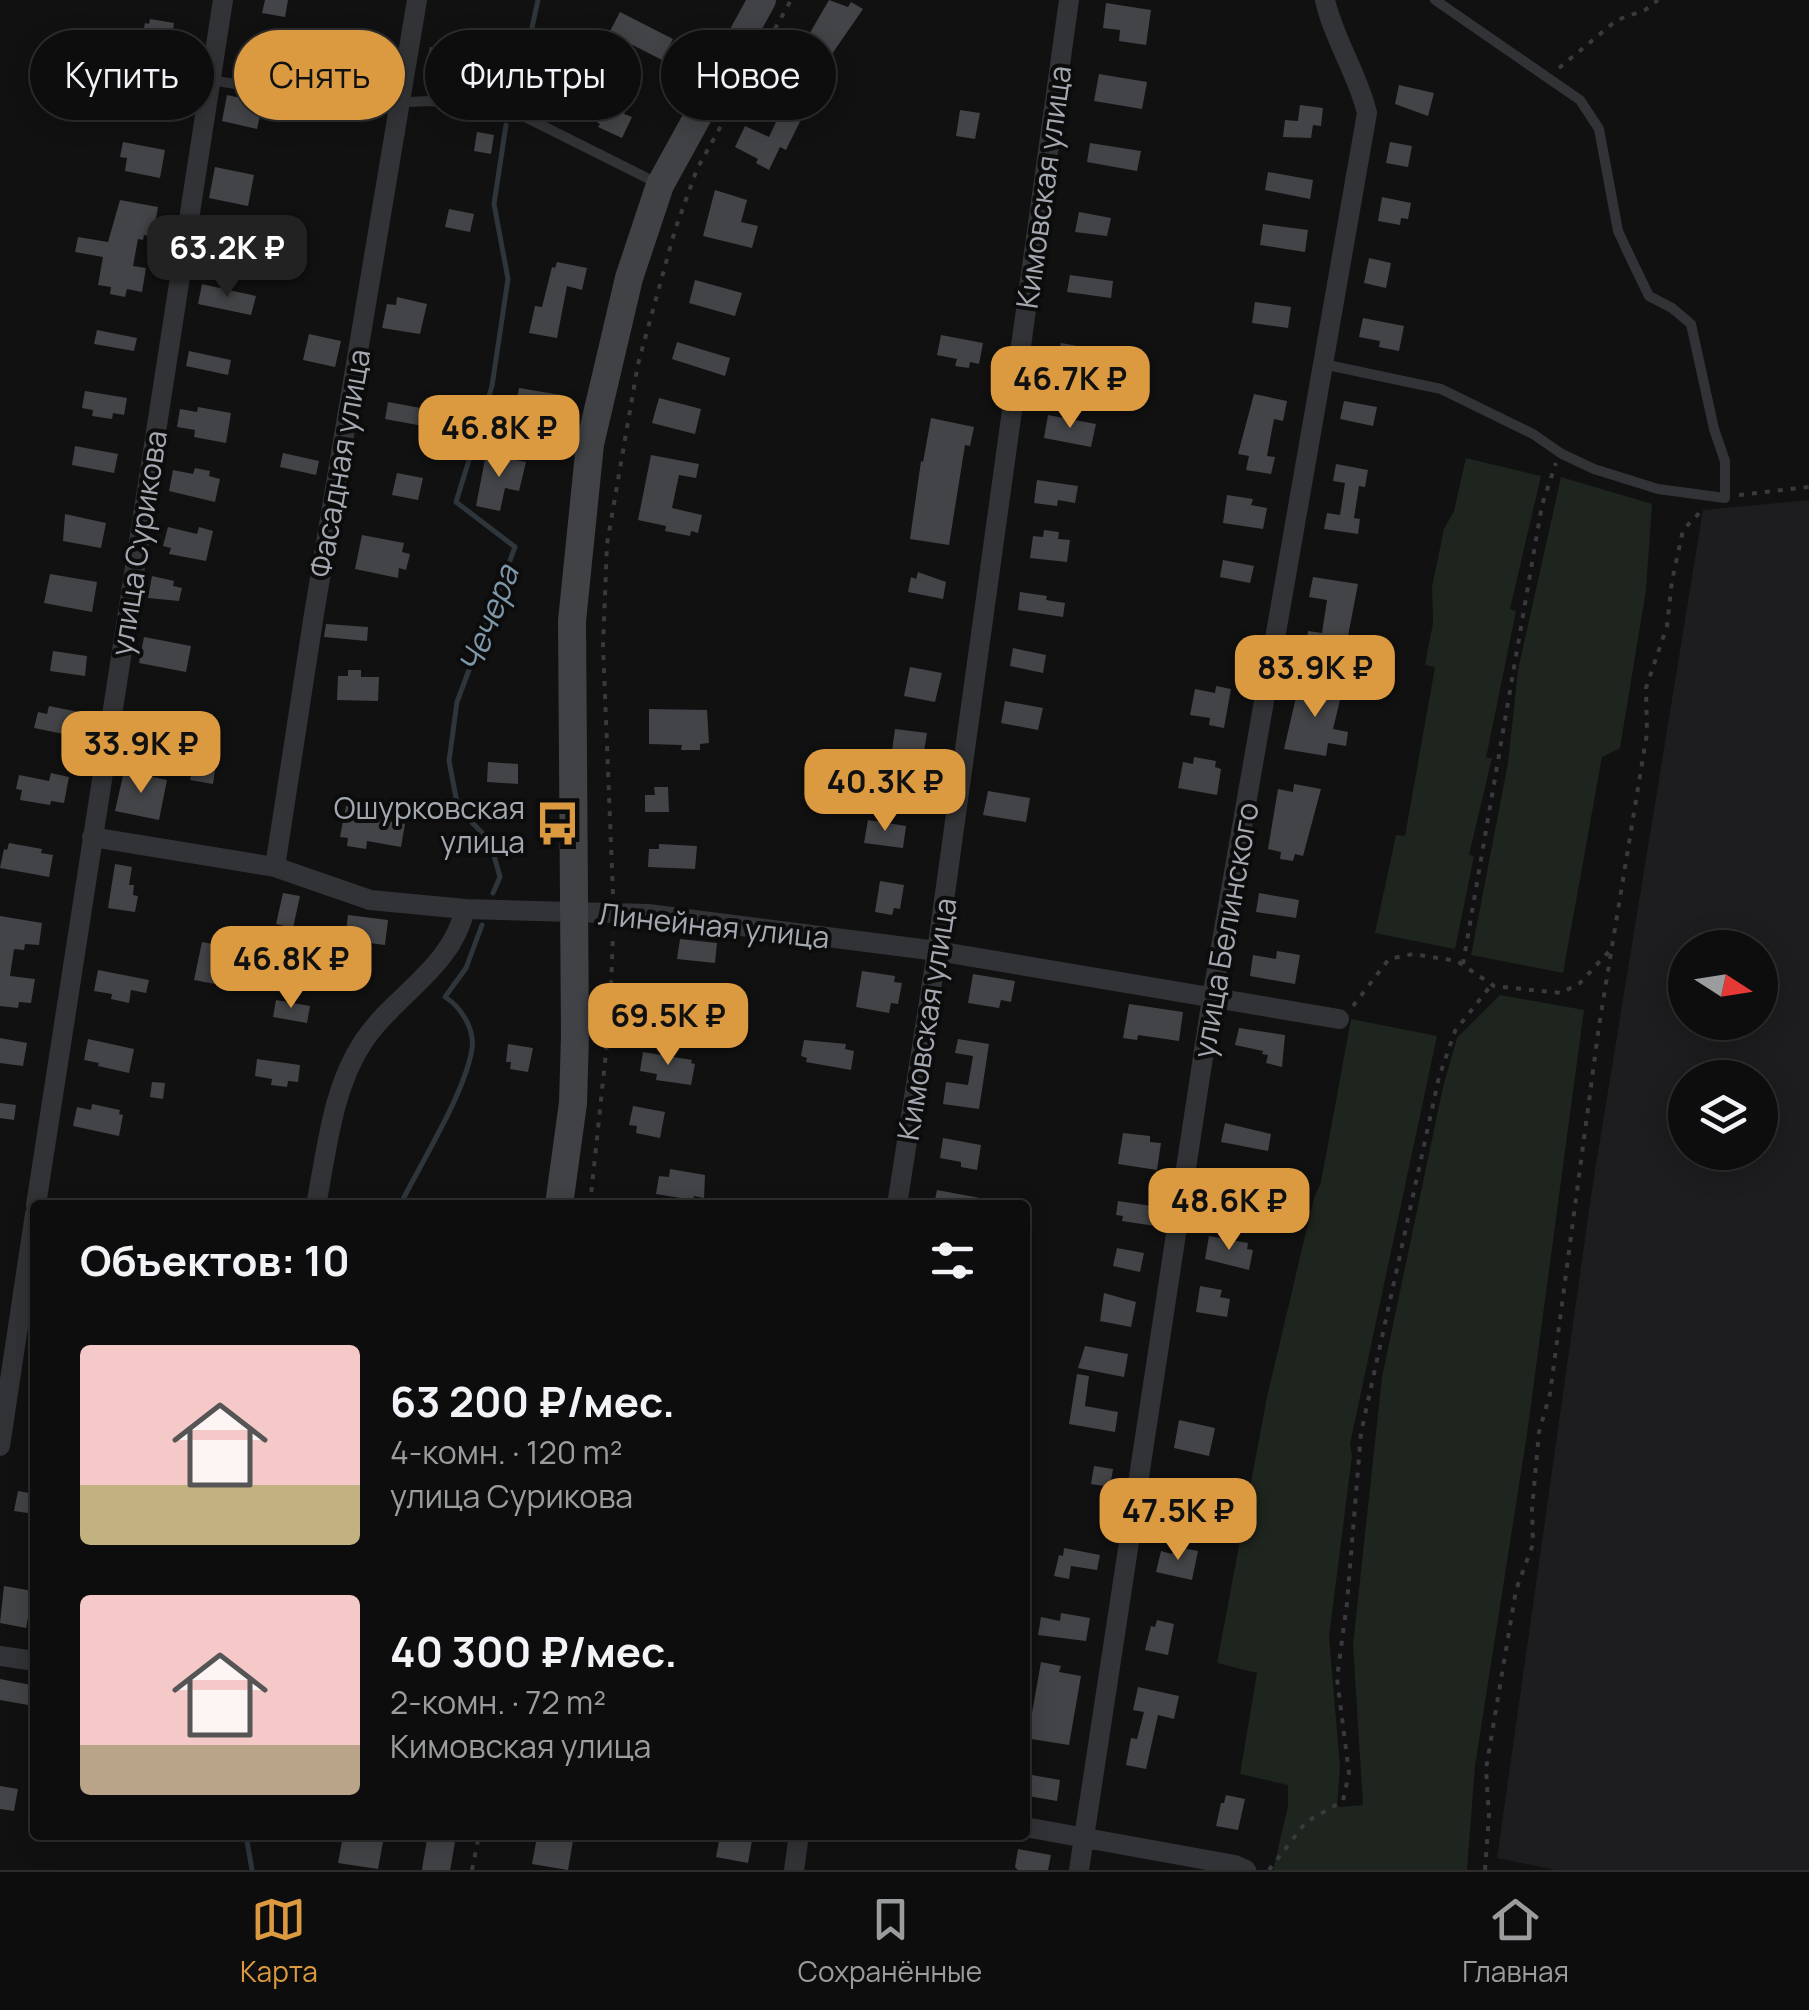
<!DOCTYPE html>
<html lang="ru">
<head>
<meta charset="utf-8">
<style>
	:root { --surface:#0d0d0e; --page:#1b1b1c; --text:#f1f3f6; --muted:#9a9c9e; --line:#2d2d2e; --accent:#db9a40 }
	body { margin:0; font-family:Manrope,sans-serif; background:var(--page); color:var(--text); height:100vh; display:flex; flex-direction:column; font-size:38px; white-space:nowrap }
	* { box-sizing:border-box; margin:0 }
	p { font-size:32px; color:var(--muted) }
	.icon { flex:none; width:55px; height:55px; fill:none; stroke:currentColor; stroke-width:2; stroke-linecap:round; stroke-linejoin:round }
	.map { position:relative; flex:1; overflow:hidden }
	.sheet { position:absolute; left:30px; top:1200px; width:1000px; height:640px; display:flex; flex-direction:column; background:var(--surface); border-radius:10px; box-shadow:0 5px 25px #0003,0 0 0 2px var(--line) }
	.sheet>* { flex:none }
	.guide { position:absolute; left:30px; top:30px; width:1000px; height:90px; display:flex; gap:20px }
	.needle { width:65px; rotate:102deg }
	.buttons { position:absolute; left:1668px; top:930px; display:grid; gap:20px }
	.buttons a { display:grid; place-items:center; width:110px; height:110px; border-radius:50%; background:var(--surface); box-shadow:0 5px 25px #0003,0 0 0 2px var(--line); font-size:50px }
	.price { position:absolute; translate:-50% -85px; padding:0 22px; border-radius:20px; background:var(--accent); color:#111; font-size:32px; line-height:65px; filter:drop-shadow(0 2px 5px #0008) }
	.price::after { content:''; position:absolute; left:50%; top:60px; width:30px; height:22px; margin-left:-15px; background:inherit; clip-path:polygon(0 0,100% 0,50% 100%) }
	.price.active { background:#222; color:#fff }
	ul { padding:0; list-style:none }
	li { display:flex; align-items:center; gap:30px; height:250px; padding:0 50px }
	li span { display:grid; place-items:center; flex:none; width:280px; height:200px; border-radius:10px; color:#555 }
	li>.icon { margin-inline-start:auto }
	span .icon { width:120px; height:120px; fill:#fffc; stroke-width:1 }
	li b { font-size:42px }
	h2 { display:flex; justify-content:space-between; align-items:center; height:120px; padding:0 50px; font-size:42px }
	.tag { padding:0 35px; border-radius:45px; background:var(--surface); box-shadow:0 5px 25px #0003,0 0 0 2px var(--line); font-size:35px; line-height:90px }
	.tag.active { background:var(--accent); color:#111 }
	.menu { display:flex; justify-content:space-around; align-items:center; height:140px; border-top:2px solid var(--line); background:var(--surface); font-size:28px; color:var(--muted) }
	.menu a { display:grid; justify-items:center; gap:5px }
	.menu .active { color:var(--accent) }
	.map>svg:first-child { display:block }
	.built { fill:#1d1d1f; fill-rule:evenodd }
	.green { fill:#1e241e }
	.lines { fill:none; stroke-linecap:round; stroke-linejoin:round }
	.stream { stroke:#2e363b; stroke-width:5 }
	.building { fill:#434447 }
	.path { stroke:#383a3d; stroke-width:4; stroke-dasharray:5 8; stroke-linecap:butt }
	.lane { stroke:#323336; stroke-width:10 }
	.street { stroke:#323336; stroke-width:20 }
	.secondary { stroke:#404246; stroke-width:28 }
	.labels { text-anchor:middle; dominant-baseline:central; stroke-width:8; stroke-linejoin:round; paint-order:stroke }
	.street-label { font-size:30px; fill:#a4a9b1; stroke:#0c0c0d }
	.poi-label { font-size:30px; fill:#a4a9b1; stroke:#0c0c0d; text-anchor:end }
	.water-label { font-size:32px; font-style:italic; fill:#7e98a9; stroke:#0c0c0d }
</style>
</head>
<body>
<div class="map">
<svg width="1809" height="1870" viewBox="0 0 1809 1870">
	<rect width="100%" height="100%" fill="#111112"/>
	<path class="built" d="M1809,500v1370h-254l-58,-12 96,-675 110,-673zM1685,948h75v74h-75zM1685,1078h75v74h-75z"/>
	<path class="green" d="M1466,458l75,18 -31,133 6,2 -30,147h6l-23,97 5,1 -19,93 -80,-16 21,-98 9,1 30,-169 -10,-2 8,-42 -1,-36 12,-58 10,-18z
		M1561,477l91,27 -6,86 -26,158 -18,9 -39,216 -92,-18 37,-192 10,-93z
		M1500,995l84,15 -57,424 -52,332 -8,104h-194l15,-64v-21l-48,-11 17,-101 -40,-10 50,-266 47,-199 7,-16 30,-163 86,17 -87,408 2,12 -23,181 11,130 -3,40 26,-2 -10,-160 29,-268 61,-290 14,-49z"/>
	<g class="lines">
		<path class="stream" d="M517,97l21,-97
			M493,893l7,-16 -10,-36 -32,-33 -9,-47 8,-59 58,-155 -59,-45 36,-116 16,-107 -14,-75 12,-79
			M400,1205c21,-42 65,-112 72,-156 3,-20 -11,-42 -27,-52l21,-29 16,-43
			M246,1835l6,35"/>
	</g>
	<path class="building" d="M265,0h23l-3,17 -23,-4z
		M829,0l19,7 3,-5 12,7 -31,45 -25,-16z
		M1106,3l45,7 -5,35 -27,-4 1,-11 -17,-2z
		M620,12l53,27 -11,21 -53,-27z
		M150,19l24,4 -1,6 12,2 -3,18 -41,-7 4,-19 4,1z
		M350,29l31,4 -3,22 -31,-5z
		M242,46l35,6 -3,19 -35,-6z
		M430,47l50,11 -4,17 -16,-3 -2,7 -23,-5 2,-7 -11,-2z
		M1099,74l48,8 -5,27 -48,-8z
		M773,75l40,20 -27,55 -6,-3 -11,23 -13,-7 2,-4 -23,-12 10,-21 24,11 14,-30 -21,-11z
		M141,79l36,8 -5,24 -46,-9 4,-20 10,2z
		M1399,85l35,8 -6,23 -33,-12z
		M600,94l27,13 -3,7 8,3 -10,21 -24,-11 2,-3 -5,-3 6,-11 -7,-4z
		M227,95l36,8 -6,26 -35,-8z
		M1300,105l23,3 -2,18 -8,-1 -2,13 -28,-1 2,-17 13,1z
		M960,110l20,3 -5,26 -19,-3z
		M477,132l17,3 -3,19 -17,-3z
		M123,142l42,8 -5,28 -35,-7 2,-13 -7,-1z
		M1390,142l22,4 -4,21 -22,-4z
		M1090,143l51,8 -4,20 -50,-9z
		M215,167l39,8 -6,31 -39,-8z
		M1268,172l45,8 -3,19 -45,-9z
		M715,190l32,10 -6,22 17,4 -6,22 -49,-12z
		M1382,197l29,6 -3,16 -7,-1 -1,7 -22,-4z
		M120,200l38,7 -4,23 -4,-1 -2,7 -4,-1 -1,5 -5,-1 -5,27 13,2 -4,24 -15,-3 -2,8 -15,-3 1,-7 -13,-2 5,-28 -28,-5 3,-15 30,5z
		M449,209l25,5 -4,18 -25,-5z
		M1079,212l32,6 -4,18 -32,-4z
		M233,221l16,4 -2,11 11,3 -5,26 -44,-13 5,-23 17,3z
		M1263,224l45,6 -3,22 -45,-7z
		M1369,258l22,5 -5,25 -22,-5z
		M557,262l30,6 -5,22 -15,-4 -10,52 -28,-5 6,-27 7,1 10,-40 3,1z
		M1070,275l43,6 -2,17 -44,-6z
		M695,280l47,13 -7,23 -46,-13z
		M202,284l54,12 -5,19 -53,-11z
		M397,297l30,7 -7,30 -38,-6 5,-24 9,1z
		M1255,302l36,5 -3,21 -36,-5z
		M1363,318l41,8 -5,25 -20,-4 1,-6 -21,-4z
		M97,330l40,8 -3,13 -40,-7z
		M309,334l32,7 -6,26 -32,-7z
		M941,335l42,8 -4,21 -9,-2 -1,6 -14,-2 2,-7 -20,-4z
		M677,342l53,16 -5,18 -53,-17z
		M1061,343l38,7 -3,18 -39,-7z
		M189,351l42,9 -3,15 -42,-9z
		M519,388l42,7 -4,21 -42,-8z
		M85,391l42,7 -3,17 -11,-2 -1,6 -20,-3 1,-6 -11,-2z
		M1254,394l33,7 -4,20 -9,-2 -7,37 8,1 -4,17 -25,-4 3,-14 -11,-2z
		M659,398l42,11 -6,25 -43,-11z
		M1344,401l33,6 -4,19 -33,-7z
		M388,402l38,7 -3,17 -38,-7z
		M198,407l33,6 -5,30 -32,-6 1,-7 -18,-3 3,-18 17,3z
		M1048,415l48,9 -5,23 -47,-9z
		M931,418l43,9 -4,19 -5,-1 -16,100 -39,-6 11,-78 2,1z
		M75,446l43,8 -4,19 -42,-8z
		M283,453l36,8 -3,14 -36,-8z
		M486,454l40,8 -7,29 -14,-3 -5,23 -24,-5z
		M651,455l48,9 -3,14 -17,-3 -7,33 30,7 -4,18 -7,-2 -1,5 -25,-5 1,-5 -28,-6z
		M1336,464l32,6 -3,17 -6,-1 -5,32 6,1 -2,15 -34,-5 3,-16 13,2 5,-32 -12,-2z
		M195,468l15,3 -1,5 11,3 -5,23 -46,-11 4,-21 20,4z
		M397,473l26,5 -5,22 -26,-5z
		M1037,480l41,6 -3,17 -17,-3 -1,6 -23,-3z
		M1227,495l26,4 -2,6 16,3 -4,21 -40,-6z
		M65,514l41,9 -5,25 -38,-7z
		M168,527l29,7 2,-7 14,4 -7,30 -37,-7 2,-6 -8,-2z
		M1044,530l15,2 -1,7 12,1 -3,22 -37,-4 3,-22 10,1z
		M362,535l42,8 -2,9 8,2 -4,16 -7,-2 -1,10 -43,-9z
		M1223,560l31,6 -4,17 -30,-6z
		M918,572l28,10 -3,17 -35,-7 3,-15 5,2z
		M50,574l47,8 -5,30 -48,-9z
		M152,576l22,5 -1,5 9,2 -3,13 -31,-3z
		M1313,577l45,7 -14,73 -39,-6 3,-20 14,2 5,-33 -18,-3z
		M1020,592l27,4 -1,4 19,3 -2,14 -45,-7z
		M326,624l42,3 -1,14 -43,-4z
		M144,637l47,9 -5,26 -47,-9z
		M1013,648l33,7 -3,18 -33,-7z
		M53,651l34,5 -2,20 -35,-5z
		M910,667l32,6 -7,29 -31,-6z
		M348,670h13v7h18l-1,24 -41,-1 1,-24h10z
		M1300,680l42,12 -9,37 15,3 -2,14 -18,-3 -2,13 -42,-7z
		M1216,686l15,3 -7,39 -15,-3 1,-7 -20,-3 5,-26 20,4z
		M1005,701l38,7 -5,22 -37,-7z
		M49,706l30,6 -5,24 -40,-8 4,-16 9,2z
		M649,709l58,1 2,33 -9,1v6h-19l1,-5 -33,-1z
		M138,717l41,7 -4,21 -41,-7z
		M895,729l32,4 -3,19h-4l-5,38 -46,-6 3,-21 18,2z
		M1194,757l22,4 -1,6 6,2 -4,26 -39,-7 5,-26 10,2z
		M488,762l30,2v20l-31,-2z
		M193,766l22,4 -2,14 -23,-4z
		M124,771l43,9 -8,40 -44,-9z
		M51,773l18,4 -5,26 -13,-2 -1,4 -30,-5 2,-10 -6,-1 3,-14 30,6z
		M1294,784l27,5 -18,67 -8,-2 -2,7 -13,-2 1,-7 -13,-3 10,-60 15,3z
		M654,787h14l1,25h-24v-17h10z
		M988,791l42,7 -4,24 -43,-7z
		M346,806l20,3 -1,8 40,7 -4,23 -34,-6 -1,8 -19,-3 1,-8 -8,-1z
		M868,820l38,6 -3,22 -39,-5z
		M9,843l33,6 -1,4 12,2 -4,22 -49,-9 4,-19 3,1z
		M659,844l38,2 -2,23 -47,-2 1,-18h10z
		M115,864l17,3 -3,18h5l-1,10 5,1 -3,16 -27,-4z
		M880,881l24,4 -4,24 -6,-1 -2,7 -17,-3z
		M283,893l17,3 -7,32 -17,-4z
		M1259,893l40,7 -3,18 -40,-6z
		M348,915l40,5 -3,25 -40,-5z
		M0,916l42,7 -3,22 -14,-1 -1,6 -10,-1 -4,27 25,3 -4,24 -12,-1 -1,6 -18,-2z
		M680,939l37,4 -2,20 -38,-4z
		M202,942l27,5 -2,7 16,3 -4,23 -17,-4 -2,9 -26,-5z
		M1277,951l23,4 -5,29 -45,-8 3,-21 23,4z
		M98,970l51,10 -3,13 -15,-3 -2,13 -18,-4 1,-5 -18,-3z
		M862,971l33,5 -1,6 8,1 -4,21 -7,-1 -2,10 -33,-6z
		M973,974l42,7 -4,21 -10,-2 -2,8 -31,-5z
		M669,998l35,6 -4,24 -34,-5z
		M276,1000l34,6 -3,17 -34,-6z
		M1129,1004l54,8 -4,29 -41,-6 -1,5 -14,-2z
		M1239,1028l46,7 -3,32 -16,-4 2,-8 -6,-1 1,-3 -28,-6z
		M0,1038l27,5 -4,23 -23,-3z
		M88,1039l46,10 -5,24 -31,-7 1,-3 -15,-3z
		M958,1039l31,5 -10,65 -36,-5 3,-22 22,3 5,-29 -18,-3z
		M804,1040l42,4 -1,5 9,2 -3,19 -45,-8 1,-4 -6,-2z
		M508,1044l25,4 -5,24 -18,-3 1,-7h-5z
		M643,1052l49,8 -1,3 4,1 -4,21 -35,-5 1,-6 -17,-3z
		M257,1059l43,6 -2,17 -10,-1 -1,6 -16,-2 1,-6 -17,-3z
		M152,1082l13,1 -2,16 -13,-2z
		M0,1103l16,2 -2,15 -14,-2z
		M92,1104l28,6 -1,4 4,1 -4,21 -46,-10 4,-19 14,3z
		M633,1106l32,6 -5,26 -24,-5 1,-7 -8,-1z
		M1225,1123l46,11 -3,17 -47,-9z
		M1123,1133l27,3v6l11,1 -4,27 -39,-6z
		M943,1138l38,7 -4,25 -16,-3v-5l-21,-4z
		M670,1169l35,6 -1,23 -10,-2 -1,4 -37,-6 3,-18 10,1z
		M1214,1179l42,8v19l-45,-9z
		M937,1190l43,8 -1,7h-45z
		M1118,1201l40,6 -3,19 -33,-5 1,-5 -7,-1z
		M1209,1236l39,7 -1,6 6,1 -4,20 -44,-11z
		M1117,1248l27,5 -4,19 -27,-6z
		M1200,1286l22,4 -2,7 10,2 -3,18 -31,-5z
		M1104,1293l32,9 -5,25 -31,-6z
		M1085,1346l43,8 -4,23 -46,-9z
		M1077,1374l12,2 -4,30 33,6 -3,20 -46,-8z
		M1179,1420l36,8 -6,28 -35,-8z
		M1094,1466l19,3 -3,18 -19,-3z
		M18,1491l17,3v20l-21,-3z
		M1174,1546l24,5 -6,29 -36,-8 5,-21 11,3z
		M1064,1548l36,7 -3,15 -26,-4 -2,13 -15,-3 5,-21 4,1z
		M4,1586l29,5 -7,37 -26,-5z
		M1061,1613l29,5 -4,23 -48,-6 3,-18 19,4z
		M1157,1620l17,4 -6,31 -23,-5 6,-24 4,1z
		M1041,1662l20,4 -2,6 22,4 -12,69 -44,-7 2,-26 5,1z
		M0,1679l31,6 -3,20 -28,-5z
		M1138,1687l41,9 -5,23 -16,-4 -12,54 -20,-4 5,-27 6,1 7,-27 -11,-2z
		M1032,1775l28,5 -3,21 -29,-5z
		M0,1786l18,3 -4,22 -14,-2z
		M1226,1795l19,4 -7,31 -22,-4 5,-23h3z
		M554,1835h20l-6,35 -36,-6 5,-27 16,3z
		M720,1835h33l-5,28 -32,-6z
		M343,1836l40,6 -5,27 -40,-6z
		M1018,1849l33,6 -3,15h-30l-3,-3z"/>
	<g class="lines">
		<path class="path" d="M1559,68l58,-48 28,-10 13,-10
			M1739,495l70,-8
			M613,894l-10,-248 4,-102 31,-180 37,-134 22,-61 94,-169
			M1463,964l79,-459 14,-42
			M1353,1006l36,-47 24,-5 44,7 37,25 67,7 19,-10 33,-36
			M590,1205l20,-191 3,-81
			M472,1870l7,-35
			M1269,1870l37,-48 37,-21 6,-28 -12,-95 10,-75 14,-170 78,-356 16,-46 37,-47
			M1485,1870l4,-54 -3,-47 30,-179 17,-46 -1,-35 7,-77 11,-38 49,-368 48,-293 -1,-45 21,-62 5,-45 11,-51 20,-21"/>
		<path class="lane" d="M71,49l139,31 152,24 69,-3 82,10 144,72
			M1323,364l118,25 92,45 29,20 32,15 64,20 67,9v-37l-11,-32 -23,-105 -19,-16 -23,-12 -16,-33 -15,-32 -19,-102 -19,-29 -145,-100"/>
		<path class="street" d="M92,837l183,30 95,33 95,9 183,5 289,37 402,68
			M275,867l39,-253 103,-614
			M36,1205l187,-1205
			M316,1205c11,-55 16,-116 47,-163 32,-48 89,-74 102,-133
			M897,1205l40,-254 132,-951
			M0,1446l35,-232
			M0,1656l35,5
			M1025,1827l210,38 11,5
			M794,1870l5,-35
			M1079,1870l133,-872 155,-885c-9,-39 -33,-73 -42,-113"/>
		<path class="secondary" d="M559,1205l14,-102 2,-67 -3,-415 18,-177 39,-166 31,-93 102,-185
			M436,1870l6,-35"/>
	</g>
	<defs>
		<symbol id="bus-bare" viewBox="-9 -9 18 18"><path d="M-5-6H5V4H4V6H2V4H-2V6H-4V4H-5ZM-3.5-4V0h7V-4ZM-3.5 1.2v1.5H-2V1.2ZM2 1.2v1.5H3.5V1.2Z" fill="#db9a40" stroke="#0c0c0d" stroke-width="2.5" paint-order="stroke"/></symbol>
	</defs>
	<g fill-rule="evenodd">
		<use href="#bus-bare" x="526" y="792" width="63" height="63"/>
	</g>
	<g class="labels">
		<g class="street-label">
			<text transform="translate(1043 187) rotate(-82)">Кимовская улица</text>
			<text transform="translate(339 463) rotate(-80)">Фасадная улица</text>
			<text transform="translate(138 543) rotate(-81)">улица Сурикова</text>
			<text transform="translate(714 925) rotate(6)">Линейная улица</text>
			<text transform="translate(1225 930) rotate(-80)">улица Белинского</text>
			<text transform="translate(926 1019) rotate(-81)">Кимовская улица</text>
		</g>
		<g class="poi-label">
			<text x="525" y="807">Ошурковская<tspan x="525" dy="34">улица</tspan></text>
		</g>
		<g class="water-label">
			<text transform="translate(488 619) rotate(-69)">Чечера</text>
		</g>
	</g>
</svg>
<div class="buttons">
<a><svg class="needle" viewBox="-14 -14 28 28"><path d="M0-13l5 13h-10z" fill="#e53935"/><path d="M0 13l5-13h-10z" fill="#9a9c9e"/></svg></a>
<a><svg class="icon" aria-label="layers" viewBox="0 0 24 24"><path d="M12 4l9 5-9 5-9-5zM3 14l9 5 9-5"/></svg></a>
</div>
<b class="price active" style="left:227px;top:300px">63.2K ₽</b>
<b class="price" style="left:1070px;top:431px">46.7K ₽</b>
<b class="price" style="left:499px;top:480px">46.8K ₽</b>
<b class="price" style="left:1315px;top:720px">83.9K ₽</b>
<b class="price" style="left:141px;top:796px">33.9K ₽</b>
<b class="price" style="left:885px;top:834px">40.3K ₽</b>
<b class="price" style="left:291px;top:1011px">46.8K ₽</b>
<b class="price" style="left:668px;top:1068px">69.5K ₽</b>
<b class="price" style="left:1229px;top:1253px">48.6K ₽</b>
<b class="price" style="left:1178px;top:1563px">47.5K ₽</b>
<div class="guide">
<a class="tag">Купить</a>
<a class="tag active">Снять</a>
<a class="tag">Фильтры</a>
<a class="tag">Новое</a>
</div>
<section class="sheet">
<h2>Объектов: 10<svg class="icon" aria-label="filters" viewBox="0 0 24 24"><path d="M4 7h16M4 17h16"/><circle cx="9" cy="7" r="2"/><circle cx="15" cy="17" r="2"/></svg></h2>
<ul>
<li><span style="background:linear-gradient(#f6c9c9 70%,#c2b280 0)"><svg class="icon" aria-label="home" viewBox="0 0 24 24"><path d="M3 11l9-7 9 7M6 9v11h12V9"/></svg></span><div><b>63 200 ₽/мес.</b><p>4-комн. · 120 m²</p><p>улица Сурикова</p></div></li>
<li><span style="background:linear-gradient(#f6c9c9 75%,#b9a48a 0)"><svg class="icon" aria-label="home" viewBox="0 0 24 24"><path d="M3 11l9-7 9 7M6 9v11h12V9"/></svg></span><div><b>40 300 ₽/мес.</b><p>2-комн. · 72 m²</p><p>Кимовская улица</p></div></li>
</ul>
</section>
</div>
<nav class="menu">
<a class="active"><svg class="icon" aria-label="map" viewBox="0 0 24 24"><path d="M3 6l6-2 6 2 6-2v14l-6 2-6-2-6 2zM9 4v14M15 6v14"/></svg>Карта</a>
<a><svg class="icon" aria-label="saved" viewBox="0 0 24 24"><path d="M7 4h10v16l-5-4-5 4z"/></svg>Сохранённые</a>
<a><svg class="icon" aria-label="home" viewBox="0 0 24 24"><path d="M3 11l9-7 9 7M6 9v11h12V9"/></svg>Главная</a>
</nav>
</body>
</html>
